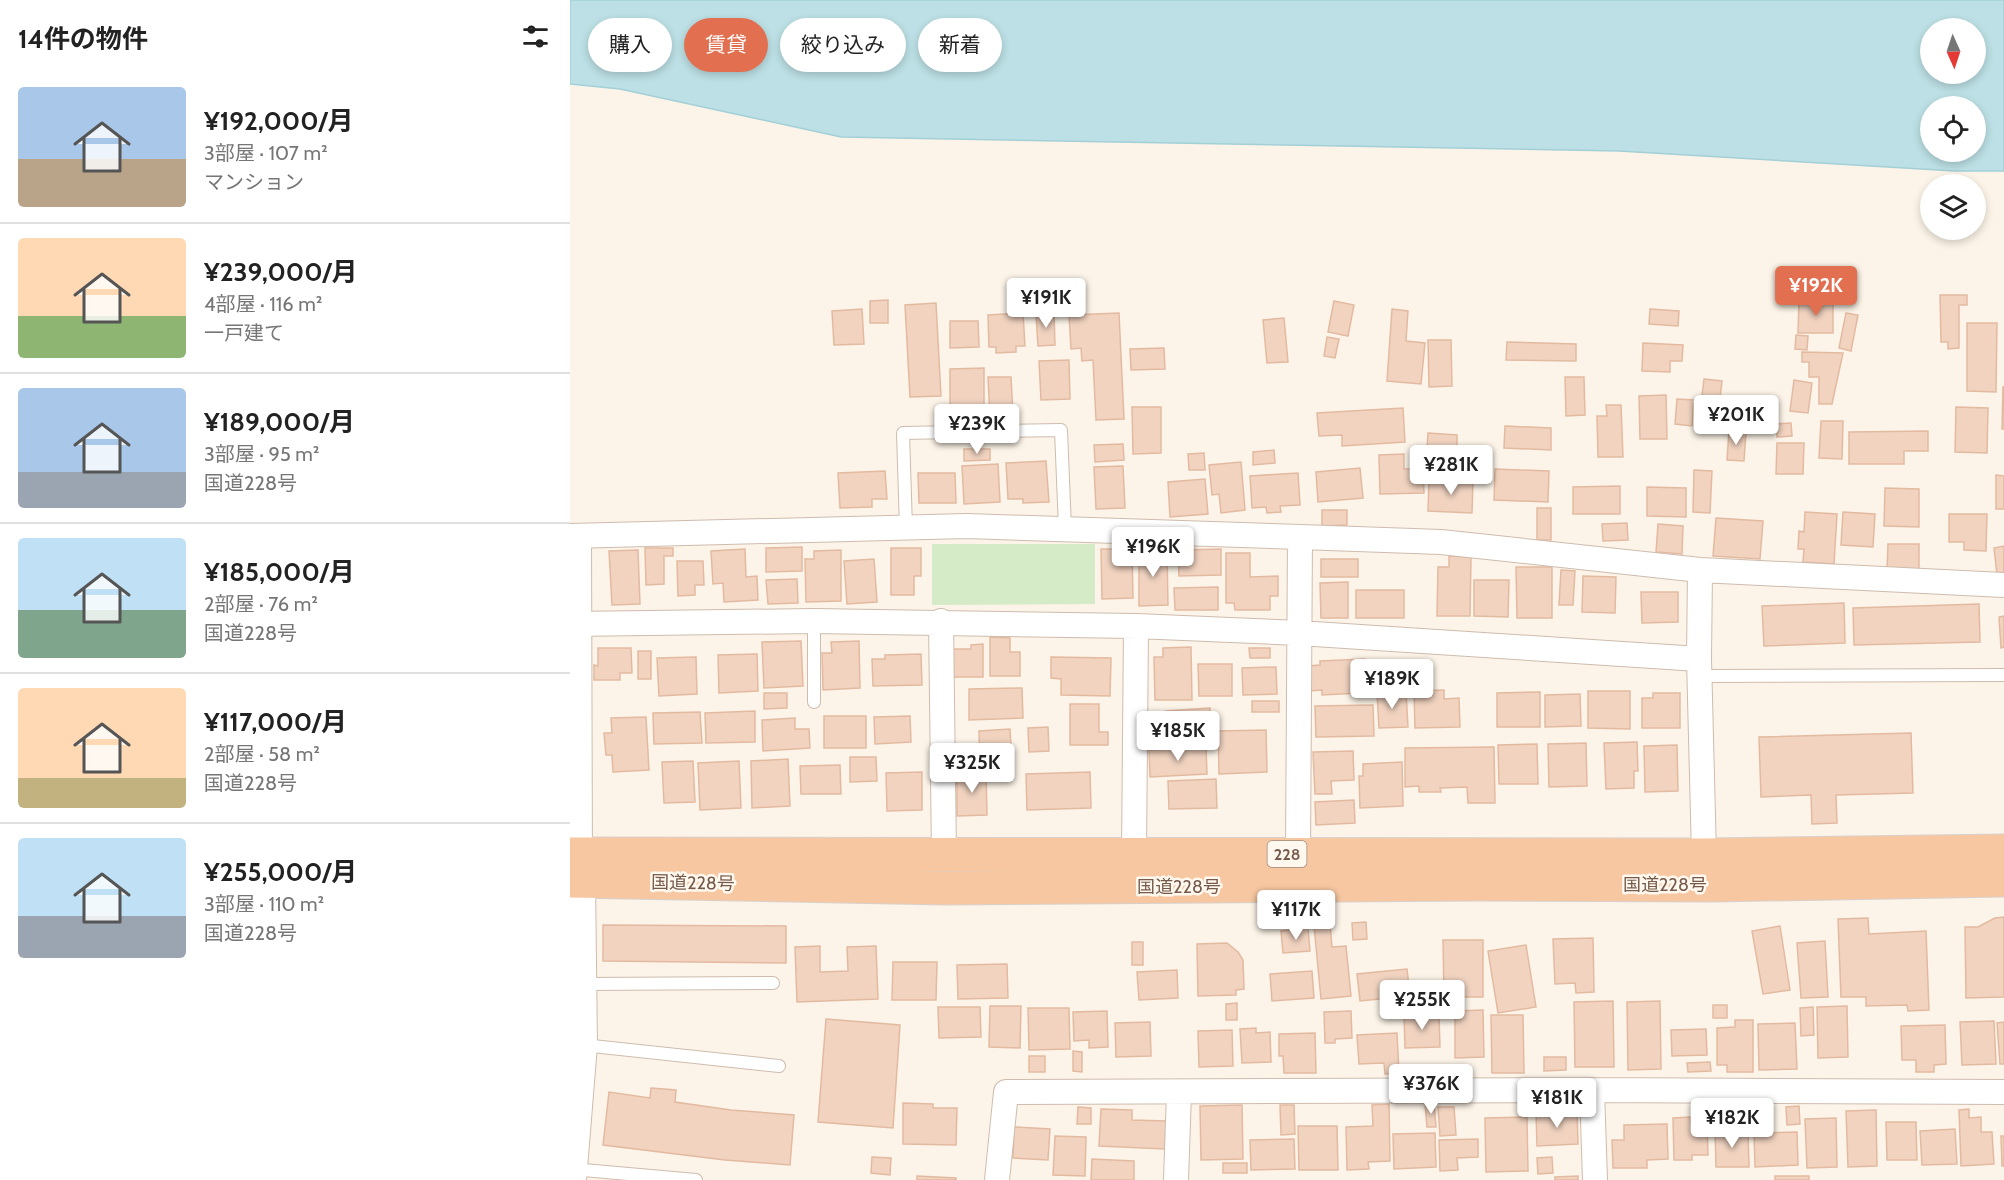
<!DOCTYPE html>
<html lang="ja">
<head>
<meta charset="utf-8">
<style>
	:root { --surface:#fff; --page:#f6f6f6; --text:#222; --muted:#767676; --line:#e0e0e0; --accent:#e27050 }
	body { margin:0; font-family:Cabin,"Noto Sans JP",sans-serif; background:var(--page); color:var(--text); height:100vh; display:flex; flex-direction:column; font-size:22px; white-space:nowrap }
	* { box-sizing:border-box; margin:0 }
	p { font-size:20px; color:var(--muted) }
	.icon { flex:none; width:33px; height:33px; fill:none; stroke:currentColor; stroke-width:2; stroke-linecap:round; stroke-linejoin:round }
	.map { position:relative; flex:1; overflow:hidden }
	.drawer { display:flex; flex-direction:column; background:var(--surface); width:570px }
	.drawer>* { flex:none }
	.banner { position:absolute; left:18px; top:18px; width:570px; height:54px; display:flex; gap:12px }
	.needle { width:39px; rotate:177deg }
	.buttons { position:absolute; left:1350px; top:18px; display:grid; gap:12px }
	.buttons a { display:grid; place-items:center; width:66px; height:66px; border-radius:50%; background:var(--surface); box-shadow:0 3px 9px #0003; font-size:30px }
	.price { position:absolute; translate:-50% -51px; padding:0 14px; border-radius:6px; background:#fff; color:#222; font-size:20px; line-height:39px; filter:drop-shadow(0 2px 3px #0008) }
	.price::after { content:''; position:absolute; left:50%; top:36px; width:18px; height:14px; margin-left:-9px; background:inherit; clip-path:polygon(0 0,100% 0,50% 100%) }
	.price.active { background:var(--accent); color:#fff }
	ul { padding:0; list-style:none }
	li { display:flex; align-items:center; gap:18px; height:150px; padding:0 18px }
	li+li { border-top:2px solid var(--line) }
	li span { display:grid; place-items:center; flex:none; width:168px; height:120px; border-radius:6px; color:#555 }
	li>.icon { margin-inline-start:auto }
	span .icon { width:72px; height:72px; fill:#fffc; stroke-width:1 }
	li b { font-size:26px }
	h2 { display:flex; justify-content:space-between; align-items:center; height:72px; padding:0 18px; font-size:26px }
	.tag { padding:0 21px; border-radius:27px; background:var(--surface); box-shadow:0 3px 9px #0003; font-size:21px; line-height:54px }
	.tag.active { background:var(--accent); color:#fff }
	main { display:flex; flex:1; min-height:0 }
	.map>svg:first-child { display:block }
	.green { fill:#d5eac6 }
	.water { fill:#bce0e5; stroke:#a3cfd7; stroke-width:1.5; fill-rule:evenodd }
	.building { fill:#f1d3c0; stroke:#e3baa1; stroke-width:1.5 }
	.lines { fill:none; stroke-linecap:round; stroke-linejoin:round }
	.service-casing { stroke:#cebcae; stroke-width:14 }
	.minor-casing { stroke:#cebcae; stroke-width:26 }
	.tertiary-casing { stroke:#cebcae; stroke-width:32 }
	.trunk-casing { stroke:#d9d1cd; stroke-width:35 }
	.service { stroke:#fff; stroke-width:12 }
	.minor { stroke:#fff; stroke-width:24 }
	.tertiary { stroke:#fff; stroke-width:30 }
	.trunk { stroke:#f6c7a1; stroke-width:33 }
	.labels { text-anchor:middle; dominant-baseline:central; stroke-width:5; stroke-linejoin:round; paint-order:stroke }
	.shield { fill:#fff8ee; stroke:#9f8a7d; stroke-width:1.5 }
	.shield-label { font-size:16px; font-weight:bold; fill:#765b4c }
	.street-label { font-size:18px; fill:#765b4c; stroke:#fff8ee }
</style>
</head>
<body>
<main>
<section class="drawer">
<h2>14件の物件<svg class="icon" aria-label="filters" viewBox="0 0 24 24"><path d="M4 7h16M4 17h16"/><circle cx="9" cy="7" r="2"/><circle cx="15" cy="17" r="2"/></svg></h2>
<ul>
<li><span style="background:linear-gradient(#a9c7e8 60%,#b9a48a 0)"><svg class="icon" aria-label="home" viewBox="0 0 24 24"><path d="M3 11l9-7 9 7M6 9v11h12V9"/></svg></span><div><b>¥192,000/月</b><p>3部屋 · 107 m²</p><p>マンション</p></div></li>
<li><span style="background:linear-gradient(#ffd9b3 65%,#8fb573 0)"><svg class="icon" aria-label="home" viewBox="0 0 24 24"><path d="M3 11l9-7 9 7M6 9v11h12V9"/></svg></span><div><b>¥239,000/月</b><p>4部屋 · 116 m²</p><p>一戸建て</p></div></li>
<li><span style="background:linear-gradient(#a9c7e8 70%,#9aa5b1 0)"><svg class="icon" aria-label="home" viewBox="0 0 24 24"><path d="M3 11l9-7 9 7M6 9v11h12V9"/></svg></span><div><b>¥189,000/月</b><p>3部屋 · 95 m²</p><p>国道228号</p></div></li>
<li><span style="background:linear-gradient(#bfe0f5 60%,#7fa58c 0)"><svg class="icon" aria-label="home" viewBox="0 0 24 24"><path d="M3 11l9-7 9 7M6 9v11h12V9"/></svg></span><div><b>¥185,000/月</b><p>2部屋 · 76 m²</p><p>国道228号</p></div></li>
<li><span style="background:linear-gradient(#ffd9b3 75%,#c2b280 0)"><svg class="icon" aria-label="home" viewBox="0 0 24 24"><path d="M3 11l9-7 9 7M6 9v11h12V9"/></svg></span><div><b>¥117,000/月</b><p>2部屋 · 58 m²</p><p>国道228号</p></div></li>
<li><span style="background:linear-gradient(#bfe0f5 65%,#9aa5b1 0)"><svg class="icon" aria-label="home" viewBox="0 0 24 24"><path d="M3 11l9-7 9 7M6 9v11h12V9"/></svg></span><div><b>¥255,000/月</b><p>3部屋 · 110 m²</p><p>国道228号</p></div></li>
</ul>
</section>
<div class="map">
<svg width="1434" height="1180" viewBox="0 0 1434 1180">
	<rect width="100%" height="100%" fill="#fcf4e8"/>
	<path class="green" d="M362,544h163v60l-163,1z"/>
	<path class="water" d="M0,0h1434v171h-49l-336,-20 -778,-14 -221,-48 -50,-5zM1360,28h46v46h-46zM1360,106h46v46h-46z"/>
	<path class="building" d="M1238,270l27,2 -2,24 -26,-2z
		M1370,295h27v10h-8v43l-11,1v-7h-7z
		M318,300v23h-18v-22z
		M764,301l20,4 -6,31 -20,-4z
		M1229,301h34v32h-35z
		M366,303l5,93 -31,1 -5,-92z
		M292,309l2,35 -30,1 -2,-34z
		M822,309l16,2 -2,30 19,2 -4,41 -34,-3z
		M1080,309l29,2 -1,15 -29,-2z
		M453,313l2,33h-9v6l-20,1v-6h-7l-1,-32z
		M484,313l1,32 -17,1 -2,-32z
		M549,313l5,106 -28,1 -3,-60 -11,1 -1,-13 -10,1 -2,-34z
		M1276,313l12,2 -7,36 -12,-3z
		M714,318l4,44 -21,1 -4,-43z
		M380,321h28l1,26 -29,1z
		M1397,323h30l-1,69 -29,-1z
		M1226,335l12,1 -1,14 -12,-1z
		M757,337l12,2 -4,19 -11,-2z
		M858,340h23l1,46 -23,1z
		M937,342l69,2v17l-70,-1z
		M1073,343l40,2 -1,16h-12v11l-28,-1z
		M594,348l1,21 -34,1 -1,-21z
		M1232,352l41,1 -11,51h-13v-27h-10v-15h-7z
		M499,360l1,39 -29,1 -2,-39z
		M414,368v38h-34v-37z
		M418,377h23l2,38 -23,1z
		M995,377h19l1,38 -19,1z
		M1134,379l18,2 -4,34 -18,-2z
		M1224,380l18,3 -4,30 -18,-2z
		M1433,387h1v42h-2z
		M1096,395l1,44h-27l-1,-43z
		M1107,399l17,1 -2,26 -17,-2z
		M1036,405h15l2,52h-25l-1,-41h10z
		M562,407h29v46l-28,1z
		M1386,407l32,1 -1,45 -32,-1z
		M833,408l2,34 -63,4v-11l-23,1 -2,-23z
		M1251,421h22l-1,38 -23,-1z
		M1221,423l1,13 -15,1 -1,-13z
		M935,426l46,2v22l-47,-2z
		M1159,431l17,1 -2,29 -17,-1z
		M1358,431v20h-24v13h-55v-32z
		M858,433l29,2v15l-10,-1 -1,17 -20,-2z
		M1207,443h27l-1,31h-27z
		M553,444l1,16 -29,2 -1,-17z
		M394,449h26v11l-26,1z
		M704,450l1,13 -22,2v-13z
		M634,453l1,17h-16l-1,-16z
		M834,454v15h19l1,24 -44,1 -1,-39z
		M476,461l3,41 -26,1v-4h-15l-2,-36z
		M671,462l4,48 -24,3 -2,-19 -7,1 -3,-30z
		M428,464l2,38 -36,2 -2,-38z
		M553,466l2,42 -29,1 -2,-42z
		M790,468l3,30 -45,4 -2,-30z
		M925,469l54,2 -1,31 -54,-2z
		M1124,470l18,1 -2,42 -17,-1z
		M315,471l2,28h-15v8l-32,1 -2,-35z
		M348,473h37l1,30h-37z
		M728,473l2,32 -20,1 1,6 -14,1 -1,-6 -14,1 -2,-32z
		M1426,475l8,1v33h-8z
		M635,479l3,35 -38,3 -2,-35z
		M859,480l44,1 -1,32 -44,-2z
		M1050,486v28h-47v-27z
		M1077,487l39,1v29l-39,-1z
		M1315,488l34,1v38l-35,-1z
		M967,508h14v32h-14z
		M752,510h25v15l-25,1z
		M1235,512l32,2 -3,50 -31,-2 1,-13h-6l1,-18 5,1z
		M1273,512l32,2 -2,33 -32,-2z
		M1379,514h38l-1,37 -22,-1v-8h-15z
		M1146,518l47,3 -3,38 -47,-3z
		M1057,523l1,17 -25,1 -1,-17z
		M1088,524l25,2 -1,28 -26,-2z
		M1318,544h31v28h-32z
		M1434,546v28l-7,1 -3,-27z
		M232,547v24l-36,1v-24z
		M75,548h28v8h-9v28l-18,1z
		M321,548h30v28h-7v19h-23z
		M175,549l1,28 11,-1 1,24 -34,2 -1,-19 -10,1 -2,-33z
		M531,549h31l1,49 -31,1z
		M651,549v26l-42,1 -1,-26z
		M68,550l2,54 -28,1 -3,-54z
		M271,550v51l-35,1 -1,-43h9v-8z
		M569,551h28l1,54 -29,1z
		M656,553h24v24l28,-1v20h-8v14h-35l-1,-7h-8z
		M879,556l22,1 -1,59h-33l1,-49h11z
		M304,559l3,43 -30,2 -3,-43z
		M751,559h37v18h-37z
		M107,561h26l1,24h-9v10l-17,1z
		M946,567h36v51h-35z
		M991,570l14,1 -2,34h-14z
		M1013,576l33,1 -1,36 -33,-1z
		M227,579l1,24 -30,1 -2,-24z
		M904,580h35l-1,37 -34,-1z
		M778,582v36h-27l-1,-35z
		M648,587v23h-43l-1,-22z
		M786,590h48v28h-48z
		M1071,592h37v30l-36,1z
		M1274,603l1,40 -81,3 -2,-40z
		M1409,604l1,38 -126,3 -1,-37z
		M1434,616v31l-3,1 -2,-31z
		M420,637l20,1v14h10v24h-30z
		M231,641l2,45 -39,2 -2,-46z
		M289,641l1,47 -37,2 -1,-37h10l-1,-11z
		M413,644v33h-30v-28h18v-4z
		M621,647l1,53h-37l-1,-43h9v-9z
		M28,648h33l1,25h-12v7h-26v-15l4,1z
		M679,648h21v10h-20z
		M68,651h13v28h-13z
		M187,654l1,37 -39,2 -1,-38z
		M351,654l1,31 -49,1 -1,-27h13v-4z
		M126,657l1,37 -38,2 -2,-38z
		M481,657l60,1 -1,38 -49,-1v-16l-10,-1z
		M795,659l1,23h-6v11l-38,2v-5l-13,1 -1,-25 12,-1v-4z
		M861,661l1,20h-10l-1,-19z
		M628,664h34v32h-33z
		M706,667l1,27 -34,1 -1,-27z
		M452,688l1,30 -54,2v-31z
		M874,690v9l15,-1 1,29 -45,1 -1,-37z
		M836,691l2,36 -29,1 -2,-36z
		M1018,691h42v38l-42,-1z
		M970,692v35h-43v-34z
		M194,693h23v15l-23,1z
		M1083,693h27v35h-38v-30h11z
		M1010,694l1,32 -36,1v-32z
		M682,701h27v11h-27z
		M500,704h29v28h9v13h-38z
		M803,705l1,31 -58,1 -1,-31z
		M640,708l1,25 -44,3 -1,-25z
		M185,711v31l-49,1 -1,-30z
		M130,712l2,31 -48,1 -1,-31z
		M254,716h42v32h-42z
		M340,716l1,26 -36,2 -1,-27z
		M76,717l3,53 -36,2 -1,-17h-6l-2,-22h8l-1,-15z
		M225,718v11h14l1,19 -47,3 -1,-31z
		M478,727l1,24 -20,1 -1,-24z
		M440,729l2,37 -32,2 -1,-37z
		M696,730l1,42 -48,2 -1,-43z
		M1341,733l2,60 -77,2 1,28 -25,1 -1,-29 -50,2 -2,-60z
		M1067,742l1,29h-4v17l-28,1 -2,-46z
		M1016,743l1,43 -38,1 -1,-43z
		M967,744l1,40h-39l-1,-39z
		M1107,745l1,46 -33,1 -1,-46z
		M636,747l1,27 -57,3 -1,-27z
		M924,747l1,56h-27l-1,-16 -27,1 1,4h-22v-6l-14,1v-39z
		M783,751l1,29 -23,1 1,13h-17l-2,-42z
		M280,757h26l1,24 -27,1z
		M218,759l2,47 -38,2 -1,-47z
		M123,761l2,41 -31,1 -2,-41z
		M169,761l2,47 -41,2 -2,-47z
		M832,762l1,44 -43,2 -1,-32h4v-12z
		M270,765l1,29h-40l-1,-28z
		M352,772v38l-35,1 -1,-38z
		M387,772h29l1,43 -30,1z
		M520,772l1,36 -64,2 -1,-36z
		M646,779l1,29 -48,1 -1,-28z
		M784,800l1,23 -39,2 -1,-23z
		M1434,917v80l-38,1 -1,-71h13l17,-9z
		M1298,918l1,16 57,-3 3,79 -21,1 -1,-6 -41,1v-9h-25l-3,-78z
		M796,922l1,17 -14,1 -1,-17z
		M760,924l2,23 14,-1 5,50 -30,3 -7,-73z
		M33,925l183,1v37l-183,-2z
		M1210,926l10,64 -27,4 -11,-63z
		M738,928l2,23 -27,2 -2,-22z
		M1023,938l1,54 -18,1 -1,-10 -20,1 -2,-45z
		M873,940h40v57h-39z
		M1255,941l3,56 -27,1 -4,-55z
		M562,942h11v23h-11z
		M657,943l11,9 5,8 1,29 -8,1v5l-38,1 -1,-52z
		M956,945l10,62 -38,6 -10,-62z
		M250,946v26l28,-1 -1,-24 29,-1 2,53 -81,3 -2,-55z
		M323,962h44l-1,38h-44z
		M437,964l1,34 -50,1 -1,-34z
		M837,969l3,27 -50,5 -3,-27z
		M607,970l1,28 -39,2 -2,-28z
		M742,971l2,27 -42,3 -2,-27z
		M1043,1001l1,66h-39l-1,-65z
		M1090,1001l1,68 -33,1 -1,-68z
		M667,1003v17h-11v-16z
		M1143,1005h14v13h-14z
		M420,1006h31l-1,42 -31,-1z
		M1277,1006l1,51 -30,1 -1,-51z
		M368,1007h42l1,30 -42,1z
		M1243,1007l1,28 -13,1 -1,-28z
		M458,1008h41l1,41 -41,1z
		M913,1010l1,47 -29,1v-47z
		M537,1011l1,36 -19,1v-8l-15,1 -1,-29z
		M781,1011l1,27 -17,1v4h-10l-1,-31z
		M869,1014l1,33 -35,1 -1,-33z
		M921,1015h32l1,58h-32z
		M256,1019l74,6 -7,103 -75,-6z
		M1165,1020h18v52h-26v-7h-10v-37l18,-1z
		M1424,1021l2,43 -34,1 -2,-43z
		M580,1022l1,34 -35,1 -1,-34z
		M1434,1022v42h-4l-3,-41z
		M1225,1023l2,46 -38,1 -1,-46z
		M1375,1025l1,39 -12,1v7h-18v-12h-14l-1,-34z
		M686,1028v5l14,-1 1,30 -29,1 -2,-34z
		M1136,1029l1,26 -35,1 -1,-26z
		M662,1030l1,36 -34,1 -1,-36z
		M745,1033l1,40h-32l-1,-17h-4v-22z
		M827,1033l2,40 -14,1 -1,-11 -25,1 -2,-29z
		M503,1051l9,1v20l-9,-1z
		M459,1056h16v16h-16z
		M974,1057h22v13l-22,1z
		M1140,1062l1,9 -23,1 -1,-9z
		M81,1088l25,2 -1,12 56,8 63,5 -4,50 -65,-5 -122,-15 6,-53 41,6z
		M864,1102l2,25h-9l-2,-24z
		M333,1103l30,1v4h24l-1,37 -53,-1z
		M819,1104l1,57 -22,1 1,7 -22,1 -1,-43 27,-1 -1,-21z
		M672,1105l1,54 -42,1 -1,-54z
		M710,1105h14l1,29 -14,1z
		M1172,1106h13l1,19h-13z
		M1229,1106l1,18 -13,1 -1,-18z
		M508,1107l13,1v16h-14z
		M868,1107h16l2,28 -16,1z
		M531,1109l31,1v10l34,1 -1,28 -66,-3z
		M1399,1109v9l12,-1v15h11l2,32 -33,2 -2,-56z
		M1306,1110l1,56 -29,1 -2,-56z
		M1007,1112l1,32 -41,2 -1,-33z
		M957,1117l1,54 -42,1 -1,-54z
		M1120,1117l1,7 16,-1 1,32h-16v5h-18l-1,-42z
		M1266,1118l1,49 -30,1 -2,-49z
		M1316,1122h30l1,38h-30z
		M1097,1124l1,35 -21,1v8h-34l-1,-28h12v-15z
		M728,1126h39l1,44h-39z
		M444,1127l36,2 -2,31 -35,-2z
		M1385,1129l2,35 -35,1 -2,-34z
		M1145,1130h33l1,37h-33z
		M1227,1132l1,33 -43,2 -1,-34z
		M865,1133l1,34 -42,2 -1,-35z
		M485,1136l31,1 -1,39 -32,-1z
		M1431,1136h3v30h-2z
		M724,1139l1,30 -44,1 -1,-30z
		M908,1139v18l-21,1 1,12 -18,1 -1,-31z
		M302,1157l19,1 -1,17 -19,-2z
		M982,1157l1,16 -15,1 -1,-16z
		M522,1159l42,2v19h-43z
		M653,1163h24v10h-24z
		M347,1176l39,2v2h-39z
		M1008,1176v4h-23v-3z
		M1205,1176h34v4h-34z"/>
	<g class="lines">
		<defs>
			<path id="service" d="M336,528l-3,-95 158,-3 4,99
				M244,621v81
				M1129,676l305,-1
				M12,984l191,-1
				M13,1045l196,21
				M2,1169l124,11"/>
			<path id="minor" d="M0,536l397,-10 333,11 141,5 259,28 304,15
				M9,536l1,334
				M1130,570l-1,89 5,196
				M371,621l3,235
				M0,624l244,-3 322,5 163,7 400,26
				M728,854l2,-317
				M564,855l2,-229
				M1022,1090l3,90
				M427,1180l9,-88 586,-2 412,2
				M606,1180l3,-87"/>
			<path id="tertiary" d="M1,1180l11,-135 -2,-164"/>
			<path id="trunk" d="M0,854l1134,1 300,-4
				M0,881l375,7 534,-4 235,1 290,-5"/>
		</defs>
		<use href="#service" class="service-casing"/>
		<use href="#minor" class="minor-casing"/>
		<use href="#tertiary" class="tertiary-casing"/>
		<use href="#trunk" class="trunk-casing"/>
		<use href="#service" class="service"/>
		<use href="#minor" class="minor"/>
		<use href="#tertiary" class="tertiary"/>
		<use href="#trunk" class="trunk"/>
	</g>
	<g class="labels">
		<rect class="shield" x="697.5" y="841" width="39" height="26" rx="4.5"/>
		<g class="shield-label">
			<text x="717" y="854">228</text>
		</g>
		<g class="street-label">
			<text transform="translate(123 883) rotate(1)">国道228号</text>
			<text x="1095" y="885">国道228号</text>
			<text x="609" y="887">国道228号</text>
		</g>
	</g>
</svg>
<div class="buttons">
<a><svg class="needle" viewBox="-14 -14 28 28"><path d="M0-13l5 13h-10z" fill="#e53935"/><path d="M0 13l5-13h-10z" fill="#767676"/></svg></a>
<a><svg class="icon" aria-label="locate" viewBox="0 0 24 24"><circle cx="12" cy="12" r="6"/><path d="M12 2v4M12 18v4M2 12h4M18 12h4"/></svg></a>
<a><svg class="icon" aria-label="layers" viewBox="0 0 24 24"><path d="M12 4l9 5-9 5-9-5zM3 14l9 5 9-5"/></svg></a>
</div>
<b class="price active" style="left:1246px;top:317px">¥192K</b>
<b class="price" style="left:476px;top:329px">¥191K</b>
<b class="price" style="left:1166px;top:446px">¥201K</b>
<b class="price" style="left:407px;top:455px">¥239K</b>
<b class="price" style="left:881px;top:496px">¥281K</b>
<b class="price" style="left:583px;top:578px">¥196K</b>
<b class="price" style="left:822px;top:710px">¥189K</b>
<b class="price" style="left:608px;top:762px">¥185K</b>
<b class="price" style="left:402px;top:794px">¥325K</b>
<b class="price" style="left:726px;top:941px">¥117K</b>
<b class="price" style="left:852px;top:1031px">¥255K</b>
<b class="price" style="left:861px;top:1115px">¥376K</b>
<b class="price" style="left:987px;top:1129px">¥181K</b>
<b class="price" style="left:1162px;top:1149px">¥182K</b>
<div class="banner">
<a class="tag">購入</a>
<a class="tag active">賃貸</a>
<a class="tag">絞り込み</a>
<a class="tag">新着</a>
</div>
</div>
</main>
</body>
</html>
